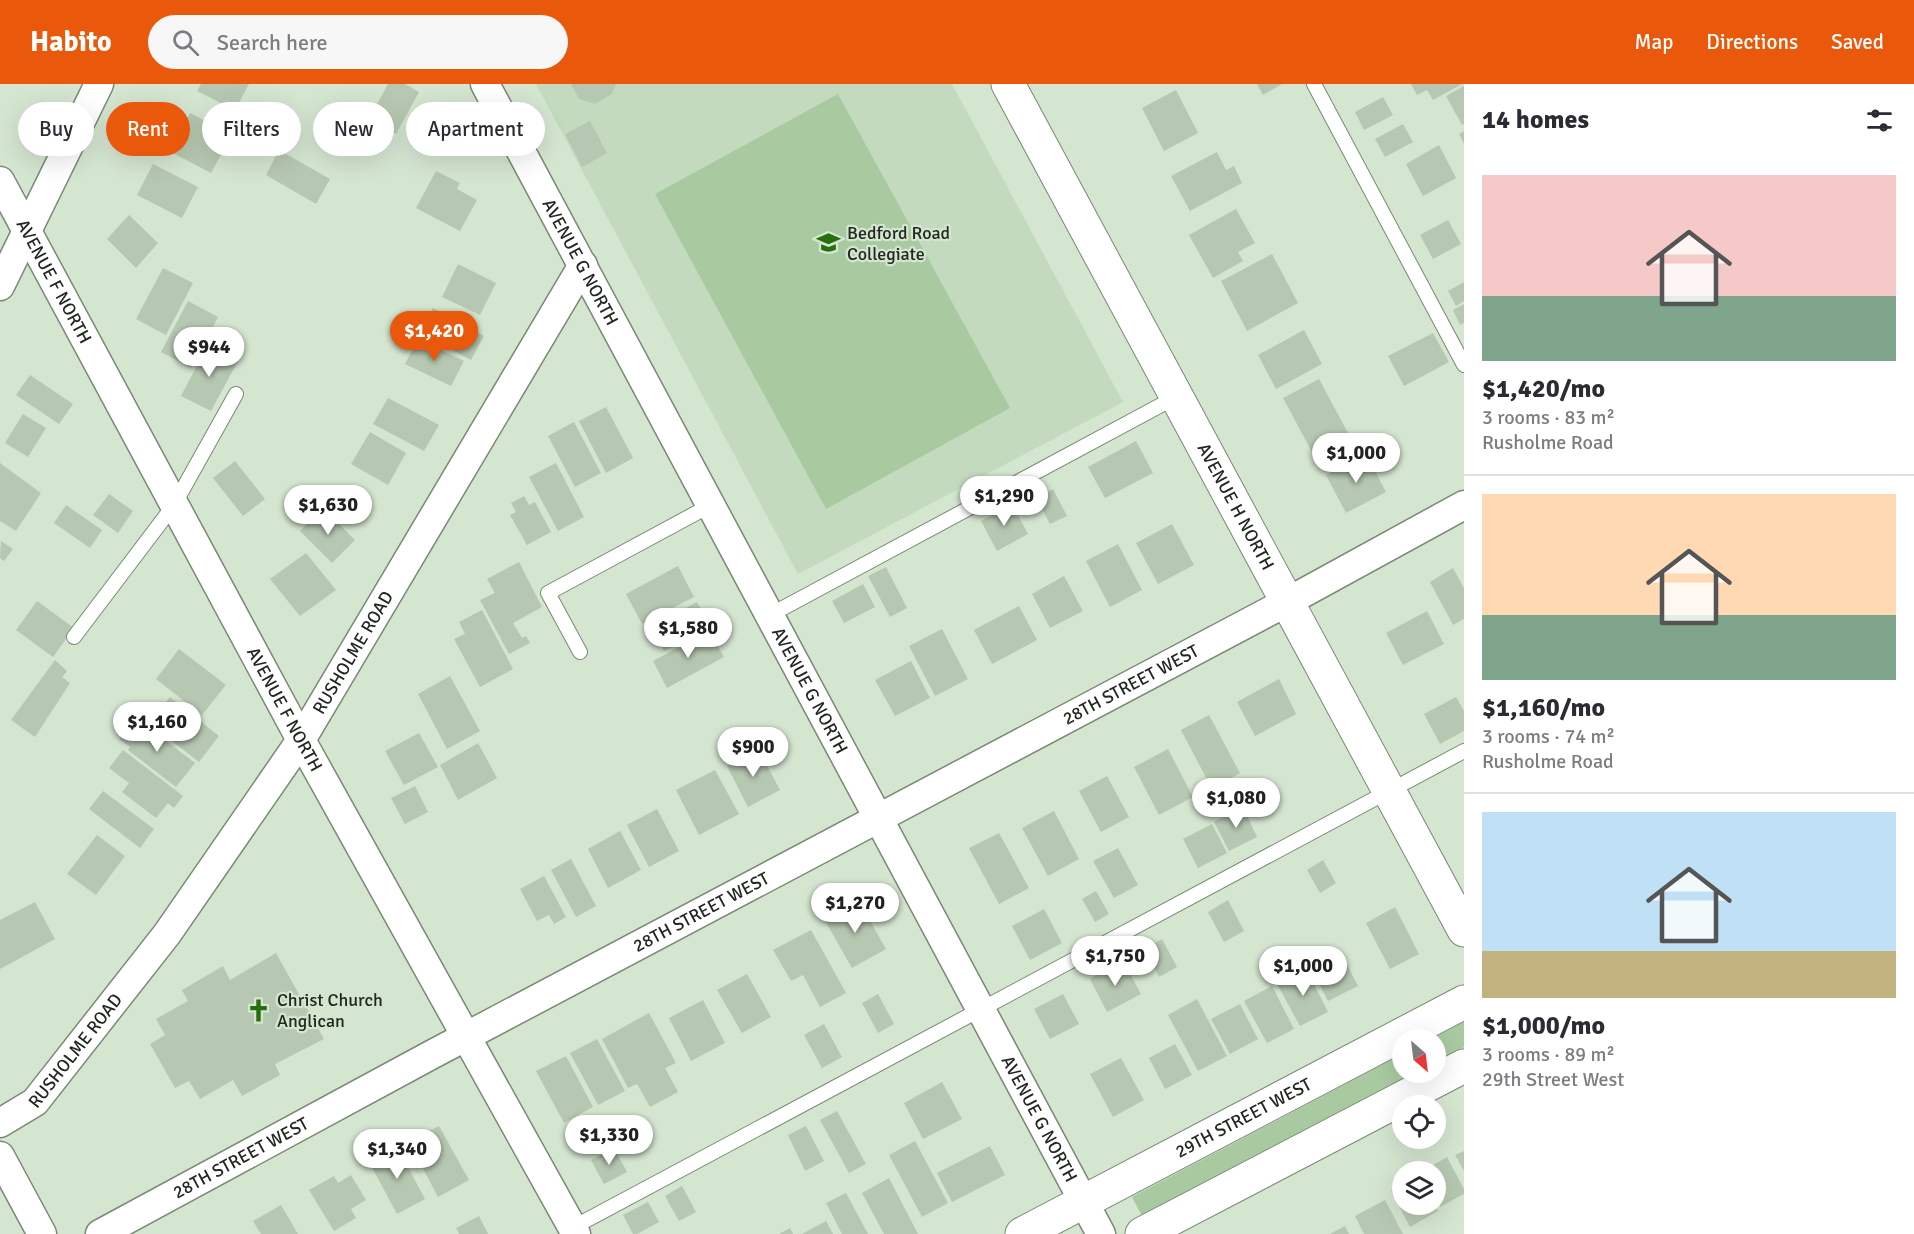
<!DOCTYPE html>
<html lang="en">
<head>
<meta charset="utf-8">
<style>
	:root { --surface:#fff; --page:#f7f7f7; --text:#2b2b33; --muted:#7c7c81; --line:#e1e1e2; --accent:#ea580c }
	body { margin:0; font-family:Signika,sans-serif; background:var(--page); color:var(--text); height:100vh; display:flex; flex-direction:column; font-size:22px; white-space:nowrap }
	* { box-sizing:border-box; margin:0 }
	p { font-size:20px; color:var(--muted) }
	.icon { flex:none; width:33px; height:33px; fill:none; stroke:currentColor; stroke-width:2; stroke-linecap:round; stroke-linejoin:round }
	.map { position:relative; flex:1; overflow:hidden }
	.side { display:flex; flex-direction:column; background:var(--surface); width:450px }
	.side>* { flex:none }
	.guide { position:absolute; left:18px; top:18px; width:570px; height:54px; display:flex; gap:12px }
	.needle { width:39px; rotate:152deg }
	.controls { position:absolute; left:1392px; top:945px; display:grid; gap:12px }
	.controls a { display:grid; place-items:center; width:54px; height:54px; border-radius:50%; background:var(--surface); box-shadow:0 6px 24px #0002; font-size:30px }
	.price { position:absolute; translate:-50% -51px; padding:0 14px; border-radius:21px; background:#fff; color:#222; font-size:20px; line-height:39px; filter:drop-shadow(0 2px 3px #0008) }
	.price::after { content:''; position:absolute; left:50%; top:36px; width:18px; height:14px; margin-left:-9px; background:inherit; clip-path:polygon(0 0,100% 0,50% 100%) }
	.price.selected { background:var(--accent); color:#fff }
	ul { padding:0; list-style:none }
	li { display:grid; align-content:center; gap:12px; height:318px; padding:0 18px }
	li+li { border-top:2px solid var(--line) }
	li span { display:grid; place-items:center; height:186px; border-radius:0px; color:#555 }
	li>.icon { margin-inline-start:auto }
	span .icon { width:108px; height:108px; fill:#fffc; stroke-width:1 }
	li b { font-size:26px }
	h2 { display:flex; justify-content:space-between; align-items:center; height:72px; padding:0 18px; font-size:26px }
	.tag { padding:0 21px; border-radius:27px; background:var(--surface); box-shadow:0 6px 24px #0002; font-size:21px; line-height:54px }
	.tag.selected { background:var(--accent); color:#fff }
	header { display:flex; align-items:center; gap:36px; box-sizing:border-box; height:84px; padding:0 30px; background:var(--accent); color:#fff }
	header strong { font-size:28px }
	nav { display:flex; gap:33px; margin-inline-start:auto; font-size:21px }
	.search { width:420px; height:54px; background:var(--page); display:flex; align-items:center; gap:15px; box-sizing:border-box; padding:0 21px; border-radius:33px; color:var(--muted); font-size:22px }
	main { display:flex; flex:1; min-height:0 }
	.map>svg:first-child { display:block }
	.built { fill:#c4dabf }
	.green { fill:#a9caa0 }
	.building { fill:#b7c8b2 }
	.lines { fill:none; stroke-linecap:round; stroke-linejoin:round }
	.service-casing { stroke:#798975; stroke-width:16 }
	.minor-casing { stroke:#798975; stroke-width:31 }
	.tertiary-casing { stroke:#798975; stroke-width:35 }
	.service { stroke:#fff; stroke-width:14 }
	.minor { stroke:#fff; stroke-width:28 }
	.tertiary { stroke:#fff; stroke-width:33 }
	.labels { text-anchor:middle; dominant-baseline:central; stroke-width:4.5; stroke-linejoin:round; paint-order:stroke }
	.poi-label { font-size:18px; fill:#212820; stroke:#d4e5d0; text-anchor:start }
	.street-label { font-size:18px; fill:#212820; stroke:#d4e5d0 }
</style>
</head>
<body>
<header>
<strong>Habito</strong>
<div class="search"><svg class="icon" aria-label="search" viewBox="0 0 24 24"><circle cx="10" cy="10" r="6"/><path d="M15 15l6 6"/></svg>Search here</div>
<nav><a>Map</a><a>Directions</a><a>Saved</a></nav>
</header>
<main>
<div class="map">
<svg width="1464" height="1150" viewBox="0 0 1464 1150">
	<rect width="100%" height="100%" fill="#d4e5d0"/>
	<path class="built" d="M536,0h416l171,318 -325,172z"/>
	<path class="green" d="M838,10l172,314 -184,101 -171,-315z
		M1464,937v26l-28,15v-22h-6z
		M1402,970v18l14,1 -273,145 -11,-21z"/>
	<path class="building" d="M201,0h48l-14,26 -38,-19z
		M388,0h17l14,8 -23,42 -27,-15z
		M571,0h45l-4,10 -17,10 -16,-5z
		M1257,0h25l-19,11z
		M1411,0h51l-29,16 -6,-10 -10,5z
		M1464,2v38l-2,1 -16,-29z
		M1176,6l22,43 -34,18 -22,-43z
		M1383,13l10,18 -29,15 -9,-18z
		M190,29l42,22 -21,38 -42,-22z
		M590,37l17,32 -25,14 -17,-33z
		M1403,40l10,18 -28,15 -10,-18z
		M1464,47v13l-5,-10z
		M1439,61l17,33 -33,18 -17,-32z
		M279,66l51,29 -14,25 -50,-29z
		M1217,68l9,18 8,-4 8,17 -52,28 -19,-35z
		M153,80l45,23 -16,31 -45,-23z
		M436,87l24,12 -3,6 20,11 -17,31 -44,-23z
		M1236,125l19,34 -17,9 5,9 -30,17 -24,-43z
		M129,131l29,28 -22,25 -29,-29z
		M1448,136l13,24 -28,15 -13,-24z
		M1272,170l26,49 -51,28 -26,-50z
		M458,180l38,19 -16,32 -38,-18z
		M163,184l30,15 -27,52 -30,-16z
		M1464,198v19l-8,5 -8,-15z
		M188,217l30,16 -27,51 -30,-16z
		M1464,220v19l-4,2 -7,-15z
		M433,224l51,28 -13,24 -53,-28z
		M1304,246l18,34 -46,25 -18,-34z
		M1433,249l16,29 -45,24 -16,-30z
		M418,255l46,22 -13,25 -46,-22z
		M208,261l30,16 -27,50 -30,-15z
		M30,291l43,29 -14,20 -43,-29z
		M1319,295l29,54 -36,19 -29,-54z
		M388,314l51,27 -15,26 -51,-27z
		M606,323l27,51 -27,15 -27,-52z
		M23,330l23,14 -18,29 -23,-14z
		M574,338l27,51 -26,14 -27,-51z
		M370,348l36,21 -18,32 -37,-21z
		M1136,357l17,32 -48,25 -17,-31z
		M1366,370l20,38 -40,21 -20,-38z
		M235,377l30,38 -22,17 -30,-38z
		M0,379l41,30 -25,38 -16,-10z
		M556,379l28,54 -26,14 -29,-54z
		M1053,405l14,27 -17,8 -14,-26z
		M109,410l24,17 -15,22 -25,-18z
		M524,412l5,9 6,-3 16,30 -24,13 -17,-30 6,-3 -5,-9z
		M1012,420l16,30 -31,17 -16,-30z
		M66,421l36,25 -12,18 -36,-25z
		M323,424l32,32 -23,23 -32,-32z
		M1172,440l22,41 -36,19 -22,-41z
		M1,457l12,8 -9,12 -4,-3z
		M1118,460l24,46 -32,17 -24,-46z
		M306,469l30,37 -36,26 -30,-37z
		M519,478l23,45 -29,16 9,15 4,-2 4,7 -21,11 -29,-54 15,-7 -8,-14z
		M678,482l16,31 -52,27 -16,-30z
		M886,483l21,41 -17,9 -22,-41z
		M1453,484l11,20v31l-11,6 -23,-43z
		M1064,492l19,35 -33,17 -18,-34z
		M863,500l12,23 -31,16 -12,-22z
		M37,517l37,27 -21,29 -37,-27z
		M697,518l13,24 -46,25 -13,-24z
		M1019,522l18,34 -45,24 -18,-34z
		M482,526l31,59 -33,18 -26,-48 11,-5 -6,-12z
		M1427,527l17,33 -41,21 -17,-32z
		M942,545l26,50 -33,17 -26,-50z
		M709,547l15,26 -57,31 -14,-27z
		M179,565l47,36 -24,30 -46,-36z
		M55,576l12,11 -5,6 8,6 -35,54 -24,-17z
		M911,577l19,37 -35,18 -20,-36z
		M450,592l30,55 -33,18 -29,-55z
		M1279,595l17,35 -41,22 -18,-34z
		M170,613l49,39 -20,26 -50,-39z
		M1456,613l8,14v20l-24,13 -16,-30z
		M1209,631l31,58 -28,16 -31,-59z
		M136,634l59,45 -19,24 -48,-37 2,-3 -11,-8z
		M419,649l19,34 -34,18 -19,-34z
		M478,659l19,35 -39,22 -18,-35z
		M758,665l22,41 -32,17 -21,-41z
		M1168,665l25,48 -34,18 -25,-48z
		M123,666l60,46 -9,12 -6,-5 -12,15 -34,-26 7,-9 -20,-15z
		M715,686l24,44 -40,21 -23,-45z
		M1107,692l22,41 -28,15 -22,-41z
		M415,702l13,26 -23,12 -14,-26z
		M103,707l51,38 -14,19 -51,-39z
		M1243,723l14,30 -28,14 -15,-29z
		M657,725l22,42 -30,16 -22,-42z
		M1054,727l25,48 -31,17 -26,-48z
		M1212,740l15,29 -29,15 -15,-29z
		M620,747l21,39 -33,18 -20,-39z
		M999,749l30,55 -30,16 -30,-56z
		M97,751l28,21 -29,39 -29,-21z
		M1118,764l20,37 -24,13 -21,-37z
		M571,775l25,47 -20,11 -25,-47z
		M1323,776l13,23 -16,10 -13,-23z
		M544,792l22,41 -12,7 -5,-9 -12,6 -17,-32z
		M1096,807l13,23 -14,8 -13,-23z
		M858,816l28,49 -34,19 -28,-49z
		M1228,816l16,31 -20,11 -16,-30z
		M35,818l20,37 -55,30v-49z
		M1395,823l24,47 -29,15 -24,-46z
		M1044,825l18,34 -32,17 -18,-34z
		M811,846l35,63 -26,14 -17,-32 -12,6 -18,-31z
		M1162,855l15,28 -18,10 -15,-28z
		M1340,867l18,35 -30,15 -18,-35z
		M276,869l48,86 -49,25 5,11 -38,21 -9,-16 -33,19 -11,-18 -14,7 -25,-44 15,-9 -9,-16 32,-18 -6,-11 41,-24 7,14z
		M1123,877l18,33 -34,18 -17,-33z
		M1306,884l22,44 -28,14 -23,-42z
		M747,890l24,43 -29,16 -25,-43z
		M1272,902l22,43 -27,14 -23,-42z
		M878,910l16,30 -16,9 -16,-30z
		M1063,910l16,30 -29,15 -16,-30z
		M1197,915l30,57 -29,15 -30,-56z
		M703,916l22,43 -34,18 -22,-43z
		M1240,920l18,35 -28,15 -19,-35z
		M649,929l27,50 -11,5 13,24 -28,15 -13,-23 -9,4 -26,-49z
		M824,940l18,33 -20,11 -18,-33z
		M597,955l28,52 -27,14 -28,-52z
		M1175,960l17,31 -27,14 -16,-31z
		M566,972l27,51 -29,16 -28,-52z
		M1121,974l23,42 -31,17 -23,-43z
		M942,998l20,37 -39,20 -19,-36z
		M837,1027l29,53 -17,9 -29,-53z
		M439,1042l30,54 -31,17 -29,-55z
		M806,1042l18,35 -19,10 -17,-36z
		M915,1057l33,62 -26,14 -33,-62z
		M396,1061l29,54 -28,15 -29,-54z
		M990,1062l15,29 -53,27 -15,-29z
		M614,1064l13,24 -23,12 -13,-24z
		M1464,1067v20l-9,-16z
		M1447,1073l17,32v5l-24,13 -4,-9v-26h-15z
		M351,1091l15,25 -15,9 5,9 -22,13 -25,-41 25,-14 4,7z
		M889,1094l29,56h-34l-22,-41z
		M1402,1100v20h32l4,7 -28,16 -19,-36z
		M682,1102l14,26 -17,9 -14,-25z
		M846,1109l22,41h-26l-16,-31z
		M1385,1116l18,34h-39l-9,-18z
		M648,1118l11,20 -22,12h-4l-10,-19z
		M281,1121l17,29h-37l-8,-13z
		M479,1132l9,18h-29l-3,-6z
		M826,1137l7,13h-31z
		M1345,1142l4,8h-19z
		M790,1144l3,6h-14z"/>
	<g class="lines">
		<defs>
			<path id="service" d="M1314,0l150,281
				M770,531l406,-218
				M74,553l100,-132 62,-111
				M580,568l-32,-59 163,-88
				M570,1145l894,-478"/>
			<g id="minor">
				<path id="s1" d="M485,0l616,1150"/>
				<path id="s2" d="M0,97l301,559 275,494"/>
				<path d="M0,202l99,-202"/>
				<path id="s3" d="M0,1039l35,-21 132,-168 134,-194 282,-475"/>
				<path d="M0,1072l42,78"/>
				<path id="s4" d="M100,1150l331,-179 856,-453 177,-97"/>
			</g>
			<g id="tertiary">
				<path id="s5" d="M1008,0l456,846"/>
				<path id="s6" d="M1022,1150l442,-232"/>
				<path d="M1142,1150l322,-168"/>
			</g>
		</defs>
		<use href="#service" class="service-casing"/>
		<use href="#minor" class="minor-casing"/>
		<use href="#tertiary" class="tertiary-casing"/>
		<use href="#service" class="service"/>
		<use href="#minor" class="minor"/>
		<use href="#tertiary" class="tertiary"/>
	</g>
	<defs>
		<symbol id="school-bare" viewBox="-9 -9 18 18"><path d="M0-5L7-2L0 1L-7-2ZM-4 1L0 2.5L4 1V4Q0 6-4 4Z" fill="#276e0d" stroke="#d4e5d0" stroke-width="2.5" paint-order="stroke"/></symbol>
		<symbol id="church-bare" viewBox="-9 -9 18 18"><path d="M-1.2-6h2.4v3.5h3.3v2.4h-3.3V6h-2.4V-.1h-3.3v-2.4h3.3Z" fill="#276e0d" stroke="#d4e5d0" stroke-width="2.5" paint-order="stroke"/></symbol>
	</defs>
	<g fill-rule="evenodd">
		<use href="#school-bare" x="812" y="142" width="33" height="33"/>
		<use href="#church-bare" x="242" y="910" width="33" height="33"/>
	</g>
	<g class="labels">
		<g class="poi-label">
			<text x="847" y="149">Bedford Road<tspan x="847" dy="21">Collegiate</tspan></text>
			<text x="277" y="916">Christ Church<tspan x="277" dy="21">Anglican</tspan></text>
		</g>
		<g class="street-label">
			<text stroke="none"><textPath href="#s1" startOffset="202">AVENUE G NORTH</textPath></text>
			<text stroke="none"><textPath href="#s2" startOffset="114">AVENUE F NORTH</textPath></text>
			<text stroke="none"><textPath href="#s5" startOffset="480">AVENUE H NORTH</textPath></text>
			<text stroke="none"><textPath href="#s3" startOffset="592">RUSHOLME ROAD</textPath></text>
			<text stroke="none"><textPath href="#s4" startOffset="1168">28TH STREET WEST</textPath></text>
			<text stroke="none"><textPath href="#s1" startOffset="688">AVENUE G NORTH</textPath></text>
			<text stroke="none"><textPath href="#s2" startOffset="600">AVENUE F NORTH</textPath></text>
			<text stroke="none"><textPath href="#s4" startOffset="682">28TH STREET WEST</textPath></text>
			<text stroke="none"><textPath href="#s3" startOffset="106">RUSHOLME ROAD</textPath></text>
			<text stroke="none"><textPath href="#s6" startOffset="250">29TH STREET WEST</textPath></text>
			<text stroke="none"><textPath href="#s1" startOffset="1174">AVENUE G NORTH</textPath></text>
			<text stroke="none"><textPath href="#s4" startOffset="160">28TH STREET WEST</textPath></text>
		</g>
	</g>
</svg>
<div class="controls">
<a><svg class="needle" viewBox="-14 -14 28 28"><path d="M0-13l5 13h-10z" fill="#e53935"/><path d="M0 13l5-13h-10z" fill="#7c7c81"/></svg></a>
<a><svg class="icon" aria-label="locate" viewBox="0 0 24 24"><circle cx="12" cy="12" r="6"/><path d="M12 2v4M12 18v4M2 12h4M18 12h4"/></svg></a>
<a><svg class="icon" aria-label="layers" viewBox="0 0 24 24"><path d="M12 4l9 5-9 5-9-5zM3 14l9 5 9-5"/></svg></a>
</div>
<b class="price selected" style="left:434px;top:278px">$1,420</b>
<b class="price" style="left:209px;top:294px">$944</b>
<b class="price" style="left:1356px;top:400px">$1,000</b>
<b class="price" style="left:1004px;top:443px">$1,290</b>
<b class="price" style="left:328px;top:452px">$1,630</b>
<b class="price" style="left:688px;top:575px">$1,580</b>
<b class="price" style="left:157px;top:669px">$1,160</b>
<b class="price" style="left:753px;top:694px">$900</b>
<b class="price" style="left:1236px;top:745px">$1,080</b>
<b class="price" style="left:855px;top:850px">$1,270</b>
<b class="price" style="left:1115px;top:903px">$1,750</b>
<b class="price" style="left:1303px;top:913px">$1,000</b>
<b class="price" style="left:609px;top:1082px">$1,330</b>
<b class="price" style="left:397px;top:1096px">$1,340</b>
<div class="guide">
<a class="tag">Buy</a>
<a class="tag selected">Rent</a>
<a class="tag">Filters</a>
<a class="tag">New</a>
<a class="tag">Apartment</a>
</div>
</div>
<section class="side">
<h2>14 homes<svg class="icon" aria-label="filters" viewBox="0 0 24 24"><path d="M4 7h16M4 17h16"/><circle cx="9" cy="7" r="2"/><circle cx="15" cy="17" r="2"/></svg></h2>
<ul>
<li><span style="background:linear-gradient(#f6c9c9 65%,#7fa58c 0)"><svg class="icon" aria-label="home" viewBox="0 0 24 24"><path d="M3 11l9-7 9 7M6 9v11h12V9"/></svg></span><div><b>$1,420/mo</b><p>3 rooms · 83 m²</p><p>Rusholme Road</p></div></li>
<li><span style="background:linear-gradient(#ffd9b3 65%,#7fa58c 0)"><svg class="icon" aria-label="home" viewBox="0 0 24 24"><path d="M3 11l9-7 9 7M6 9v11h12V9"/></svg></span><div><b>$1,160/mo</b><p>3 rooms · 74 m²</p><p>Rusholme Road</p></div></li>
<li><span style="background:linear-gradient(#bfe0f5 75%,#c2b280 0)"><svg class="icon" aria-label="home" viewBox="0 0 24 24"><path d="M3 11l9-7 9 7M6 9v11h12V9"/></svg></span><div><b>$1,000/mo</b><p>3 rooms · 89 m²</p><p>29th Street West</p></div></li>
</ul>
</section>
</main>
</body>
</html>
